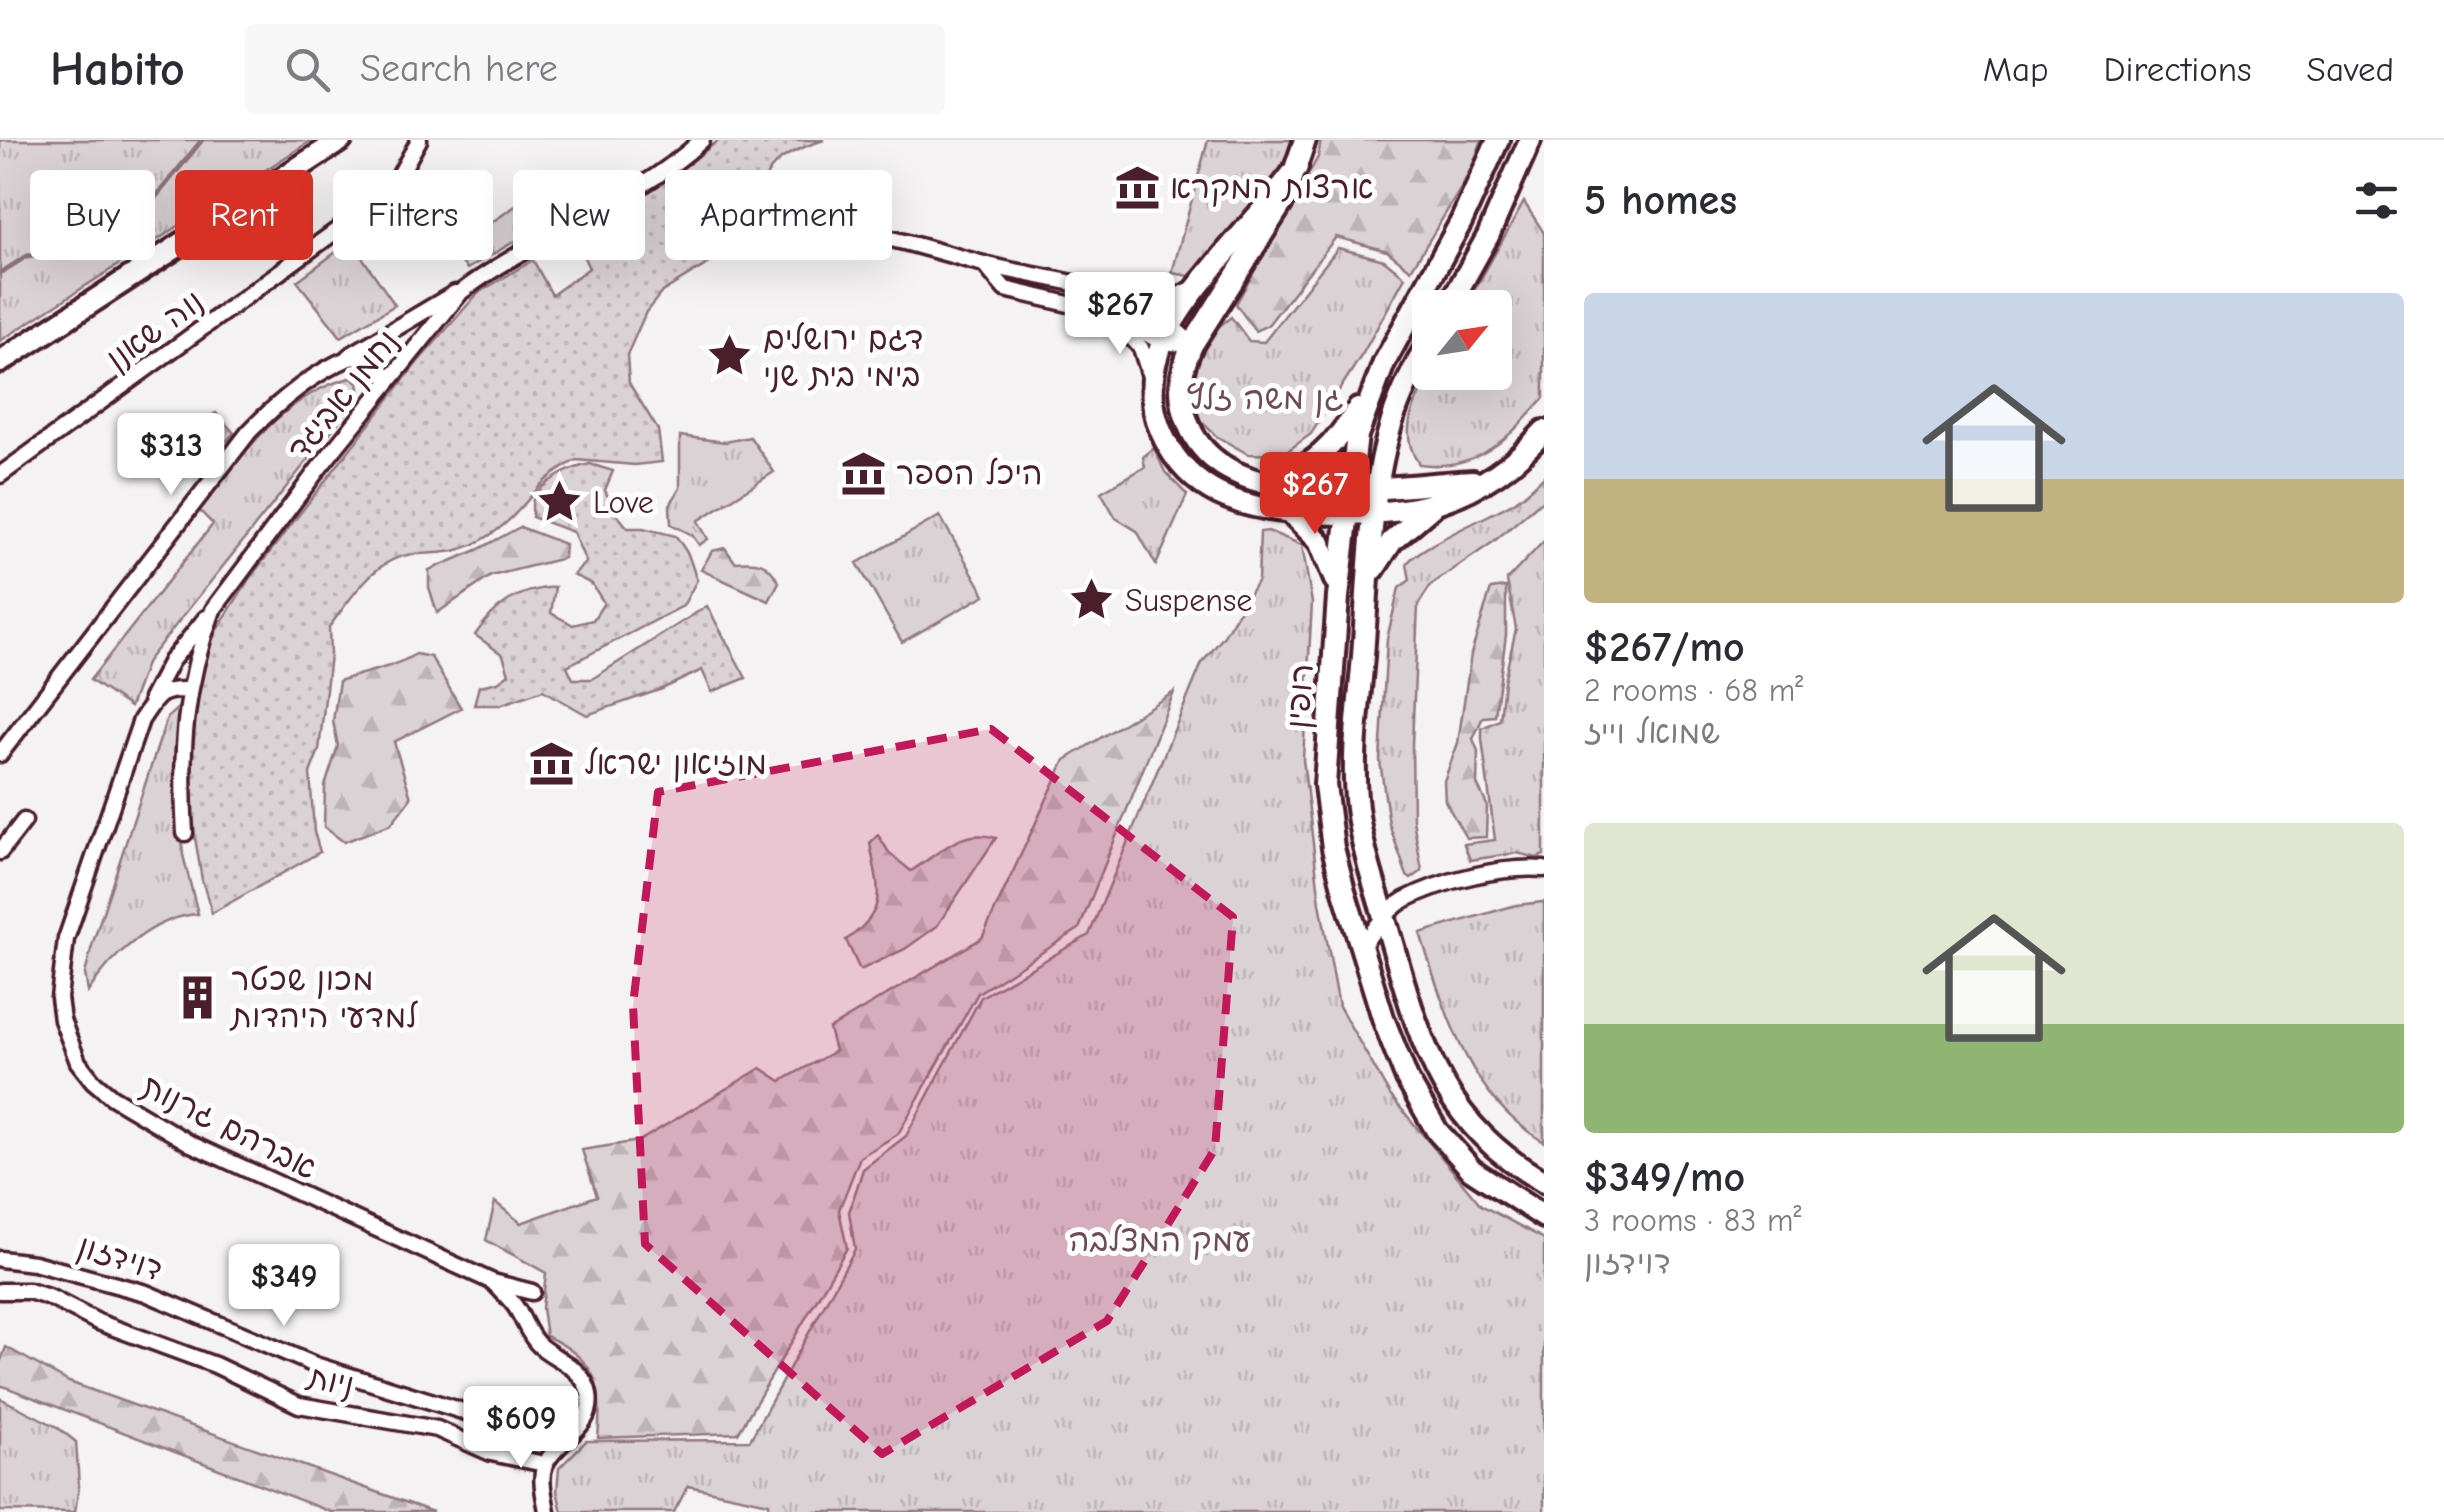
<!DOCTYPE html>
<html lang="en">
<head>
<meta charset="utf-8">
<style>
	:root { --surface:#fff; --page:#f7f7f7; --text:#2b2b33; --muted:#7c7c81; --line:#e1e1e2; --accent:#d93025 }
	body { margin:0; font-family:"Comic Neue","Playpen Sans Hebrew",sans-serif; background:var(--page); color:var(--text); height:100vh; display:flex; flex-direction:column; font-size:38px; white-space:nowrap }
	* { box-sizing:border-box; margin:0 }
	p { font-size:32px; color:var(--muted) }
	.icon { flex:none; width:55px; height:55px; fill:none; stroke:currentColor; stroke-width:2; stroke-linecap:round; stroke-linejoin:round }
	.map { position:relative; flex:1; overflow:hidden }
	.sheet { display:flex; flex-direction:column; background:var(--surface); width:900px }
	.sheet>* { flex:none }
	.top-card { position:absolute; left:30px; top:30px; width:950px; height:90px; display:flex; gap:20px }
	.needle { width:65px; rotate:60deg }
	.fabs { position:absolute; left:1412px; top:150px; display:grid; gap:20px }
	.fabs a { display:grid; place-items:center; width:100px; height:100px; border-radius:10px; background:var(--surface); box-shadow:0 10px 40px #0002; font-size:50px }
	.price { position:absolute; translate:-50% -85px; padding:0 22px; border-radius:10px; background:#fff; color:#222; font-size:32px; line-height:65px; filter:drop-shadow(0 2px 5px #0008) }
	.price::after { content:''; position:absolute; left:50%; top:60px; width:30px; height:22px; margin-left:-15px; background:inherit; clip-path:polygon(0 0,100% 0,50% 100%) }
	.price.selected { background:var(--accent); color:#fff }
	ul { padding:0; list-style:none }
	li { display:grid; align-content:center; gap:20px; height:530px; padding:0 40px }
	li span { display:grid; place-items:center; height:310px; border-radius:10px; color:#555 }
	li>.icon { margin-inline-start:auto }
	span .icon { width:180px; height:180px; fill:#fffc; stroke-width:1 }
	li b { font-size:42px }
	h2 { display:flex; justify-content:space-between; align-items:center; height:120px; padding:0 40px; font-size:42px }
	.chip { padding:0 35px; border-radius:10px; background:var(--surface); box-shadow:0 10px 40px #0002; font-size:35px; line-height:90px }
	.chip.selected { background:var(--accent); color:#fff }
	header { display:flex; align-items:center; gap:60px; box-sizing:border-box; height:140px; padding:0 50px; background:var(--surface); border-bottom:2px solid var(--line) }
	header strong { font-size:48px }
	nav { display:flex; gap:55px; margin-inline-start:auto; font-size:35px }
	.search { width:700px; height:90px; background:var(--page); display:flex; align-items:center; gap:25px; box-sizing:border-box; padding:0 35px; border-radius:10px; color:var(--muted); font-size:38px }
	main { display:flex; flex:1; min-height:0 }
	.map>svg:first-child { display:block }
	.grass { fill:url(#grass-dots); stroke:#927880; stroke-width:2.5 }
	.forest { fill:url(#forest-firs); stroke:#927880; stroke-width:2.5 }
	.park { fill:url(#park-tufts); stroke:#927880; stroke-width:2.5 }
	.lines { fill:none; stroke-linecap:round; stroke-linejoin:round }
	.stream { stroke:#8d727a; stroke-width:5 }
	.street-casing { stroke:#4a1f2b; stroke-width:21 }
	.secondary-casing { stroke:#4a1f2b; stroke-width:28 }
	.street { stroke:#fff; stroke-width:14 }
	.secondary { stroke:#fff; stroke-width:20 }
	.marked { fill:#c2185b; fill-opacity:0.2; stroke:#c2185b; stroke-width:8; stroke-dasharray:20 12; stroke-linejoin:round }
	.labels { text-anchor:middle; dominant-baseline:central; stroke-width:10; stroke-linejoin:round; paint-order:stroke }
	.poi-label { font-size:32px; fill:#4a1f2b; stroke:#fff; text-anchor:start }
	.street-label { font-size:32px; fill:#4a1f2b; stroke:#fff }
	.park-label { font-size:32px; fill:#6e4c56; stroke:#fff }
</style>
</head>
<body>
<header>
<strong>Habito</strong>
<div class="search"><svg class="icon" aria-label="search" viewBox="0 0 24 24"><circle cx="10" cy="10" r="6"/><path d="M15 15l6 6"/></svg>Search here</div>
<nav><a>Map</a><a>Directions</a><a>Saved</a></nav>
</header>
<main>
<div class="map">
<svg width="1544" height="1372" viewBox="0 0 1544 1372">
	<defs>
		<pattern id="grass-dots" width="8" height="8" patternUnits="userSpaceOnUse" patternTransform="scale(2.5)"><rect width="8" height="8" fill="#dbd2d5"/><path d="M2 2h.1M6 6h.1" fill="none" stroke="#bdb4b7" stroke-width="1.8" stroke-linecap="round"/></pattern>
		<pattern id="forest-firs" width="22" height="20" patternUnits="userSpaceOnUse" patternTransform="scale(2.5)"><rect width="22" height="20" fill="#dbd2d5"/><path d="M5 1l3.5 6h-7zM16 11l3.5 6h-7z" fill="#bdb4b7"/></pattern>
		<pattern id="park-tufts" width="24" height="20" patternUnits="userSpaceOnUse" patternTransform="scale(2.5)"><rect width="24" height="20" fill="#dbd2d5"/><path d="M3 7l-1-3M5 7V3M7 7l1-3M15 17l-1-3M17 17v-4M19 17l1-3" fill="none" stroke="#bdb4b7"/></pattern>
	</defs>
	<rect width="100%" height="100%" fill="#f4f2f2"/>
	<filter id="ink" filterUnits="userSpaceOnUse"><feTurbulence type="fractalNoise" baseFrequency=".01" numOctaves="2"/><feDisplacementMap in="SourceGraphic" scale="20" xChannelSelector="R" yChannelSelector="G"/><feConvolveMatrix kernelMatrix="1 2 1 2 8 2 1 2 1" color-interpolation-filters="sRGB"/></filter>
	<g filter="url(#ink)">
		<path class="grass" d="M719,0h105c-77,24 -68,51 -41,114l-69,6 -52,32 -16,20 -19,43 2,28 29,47 4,32 -27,3 -59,-5c-13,8 -28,16 -38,28 -18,21 -31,38 -56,52 -25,14 -40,13 -67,14 -40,2 -64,45 -86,73l1,28 -11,95 -9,23 4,59 6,20 -108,61 -10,-33 -12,-73v-53l7,-63 11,-47 41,-65 168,-216 61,-70 55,-33 19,35 37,-27 -14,-29 115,-76z
			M590,324l23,7 -8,19 9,21 14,17h15l33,8 12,18 9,26 -14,26 -116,60 6,13h19l115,-73 39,72 -34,14 -10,-22 -40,19 -75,26 -44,-25 -43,15h-26l5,-19 19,-4 11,-8 -6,-19 -28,-20c21,-31 42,-45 80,-48l-4,26 22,12 20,-5 11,-17 -12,-19 -19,-9 13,-13 -13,-30 -41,-15c1,-5 -1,-12 1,-17 9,-20 38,-32 57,-36z"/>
		<path class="forest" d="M1321,0h161l-13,35 -58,95 -24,-19 -51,-14 -68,88 -13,6 -19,-27 82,-147z
			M520,387l45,17 -1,14 -73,18 -54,37 -8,-26v-17l48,-20z
			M725,408l10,14c23,-2 32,-1 44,20l-10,19 -68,-31 11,-19z
			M1506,447v48l-11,81 -12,1 -10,22 5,12 -1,33 10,21 -1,32 -20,1 -21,-37 -1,-20 14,-38 13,-89 20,-65z
			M416,514l15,3 30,51 -67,34 17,56 -20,26 -47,18 -20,-15 1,-41 13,-40 -5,-25 6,-40c27,-10 52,-12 77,-27z
			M1174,552l-95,237 -101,64 -80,141 -38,23 -21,53 8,38 -109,185 -140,5c5,-54 -2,-79 -52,-102l-4,-28 4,-35 -60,-33 9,-38 26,21 76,-27 -15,-46 57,-9 122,-73 20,13 54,-30 -6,-22 153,-91 83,-178z
			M878,695l12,19 21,17c28,-17 50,-44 85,-33l-59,88 -32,23 -45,21 -14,-30c44,-31 32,-49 24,-97z
			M6,1207l63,35 364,130h-102l-331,-127v-22z"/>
		<path class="park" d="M0,0h312l-312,201z
			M1208,0h84c-12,48 -68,101 -103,136l-17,-3z
			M558,37l18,29 -109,63 -16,-19z
			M1524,62l20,31v165c-35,40 -67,74 -125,66 -22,-32 -4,-61 11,-92h65v-64l-30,-1z
			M351,101l44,64 -54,32 -44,-56z
			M1338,108l46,12 21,17 -42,76 -52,81 -29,21 -34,-1 -32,-18 -18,-18 -6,-37 12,-43 27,-21 18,24 15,1z
			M350,238l8,5 2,12 -213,266 -17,46 -40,-27 123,-156 -15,-15c42,-50 85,-115 152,-131z
			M216,273l18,20 -32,34 -25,-27z
			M680,296l45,6 25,-5 24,35 -76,49 10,18 -9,6 -7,-10 -21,-11 -1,-19 10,-17z
			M1154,308l11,24 22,23 -31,70 -19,-34 -21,-13 -15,-26 44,-25 -2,-10z
			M1544,336v23l-51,43 -62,43 -13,20 -6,139 1,76 9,51 -11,8 -4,-3 -18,-52 -9,-63 7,-122 12,-51 11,-8 -3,-16c8,-16 86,-49 107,-62 11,-7 21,-17 30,-26z
			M940,376l45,79 -83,47 -45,-79z
			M1268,391l34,14 10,58 -9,156 17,144 19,103 51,89 91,110 63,34v273h-775v-9l-81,-17 -14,26h-112l-5,-21 2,-23 27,-27 164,-1 105,-191 -6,-37 14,-43 43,-33 75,-139 108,-62 113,-272 22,-27 34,-56 2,-48z
			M1544,401v314l-7,3 -20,-5 -47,7 -6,-16 31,-4 -13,-101v-11l18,-8 4,-39 12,-52 -9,-49z
			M181,565l-6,50 8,100 15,59c-43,2 -88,42 -110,78l-3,-18 8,-32 74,-224z
			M1544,762v240c-76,-45 -99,-131 -124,-209l96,-28z
			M0,1258l57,29 19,15 3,44 -4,26 -75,-1z"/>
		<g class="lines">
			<path class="stream" d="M0,133l27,-17 37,-4 36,-11 41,-26 61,-75"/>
			<defs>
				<path id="street" d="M838,88c49,8 95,22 142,35 79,21 151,18 212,82
					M984,124l21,25 102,24 55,29 30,3
					M1134,159l37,-1 24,-10
					M1118,183l23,25 9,28
					M349,216l106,-63
					M0,335l391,-284 28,-51
					M188,550c-30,-1 -31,7 -47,30l-75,219 -7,59 3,22 16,42 15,19 19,16 79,47 302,138 39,10
					M151,559l20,-38 35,-43
					M0,614l249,-322c28,-29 62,-58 100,-74l9,-1 33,21
					M185,693c-5,-81 -1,-147 28,-223l106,-142 142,-176c75,-57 171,-87 241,-152
					M0,712l24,-31
					M1361,808c11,-16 26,-38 43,-48 38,-20 98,-34 140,-31
					M0,1119l34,4 112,30 169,72 173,54 71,27
					M494,1143c7,7 15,15 21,23 9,13 13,29 25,40 18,15 44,22 49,48 6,35 -33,45 -44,71 -6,14 0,32 2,47
					M0,1151h29l22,7 47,24 117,43 84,40 138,24 54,24 54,11"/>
				<path id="secondary" d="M1305,0l-20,58 -93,147c-13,28 -15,52 -3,81 39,93 207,58 284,55
					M1498,0l-37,82 -77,141 -27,72 -19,162 -13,188 8,63 11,43 40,130 23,58 30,52 35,39 72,47
					M1297,27c-38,55 -134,140 -143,203 -9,55 24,108 74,128 51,21 159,20 211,4 43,-14 75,-37 105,-71
					M1448,168l40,-72 42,-96
					M1430,200c-14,24 -27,49 -36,75 -25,76 -25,162 -31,241 -4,50 -12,102 -6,152 5,42 20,84 32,125 32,109 50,189 155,249
					M0,222l341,-222
					M1270,339c42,-8 66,-36 88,-70
					M1287,369l32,32 16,39
					M1374,429l18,-28 40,-34"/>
			</defs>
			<use href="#street" class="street-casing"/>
			<use href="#secondary" class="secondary-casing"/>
			<use href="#street" class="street"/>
			<use href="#secondary" class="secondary"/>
		</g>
	</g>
	<path class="marked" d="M991,589l242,188 -18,232 -108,172 -225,133 -237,-210 -12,-239 25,-213z"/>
	<defs>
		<symbol id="museum-bare" viewBox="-9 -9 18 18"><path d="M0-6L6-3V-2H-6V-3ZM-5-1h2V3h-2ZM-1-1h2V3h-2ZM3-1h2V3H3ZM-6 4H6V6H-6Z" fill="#4a1f2b" stroke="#fff" stroke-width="2.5" paint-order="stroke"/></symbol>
		<symbol id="sight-bare" viewBox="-9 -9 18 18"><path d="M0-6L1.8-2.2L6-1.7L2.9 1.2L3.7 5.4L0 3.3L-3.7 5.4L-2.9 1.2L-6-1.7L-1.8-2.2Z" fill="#4a1f2b" stroke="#fff" stroke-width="2.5" paint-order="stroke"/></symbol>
		<symbol id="building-bare" viewBox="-9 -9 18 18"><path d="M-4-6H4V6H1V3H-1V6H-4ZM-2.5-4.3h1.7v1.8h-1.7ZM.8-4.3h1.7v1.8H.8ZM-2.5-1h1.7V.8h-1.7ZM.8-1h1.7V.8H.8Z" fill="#4a1f2b" stroke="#fff" stroke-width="2.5" paint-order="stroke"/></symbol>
	</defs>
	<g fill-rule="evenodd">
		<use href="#museum-bare" x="1106" y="16" width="63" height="63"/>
		<use href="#sight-bare" x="698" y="184" width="63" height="63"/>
		<use href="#museum-bare" x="832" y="302" width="63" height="63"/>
		<use href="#sight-bare" x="528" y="330" width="63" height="63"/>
		<use href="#sight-bare" x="1060" y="428" width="63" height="63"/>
		<use href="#museum-bare" x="520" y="592" width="63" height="63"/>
		<use href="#building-bare" x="166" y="826" width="63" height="63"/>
	</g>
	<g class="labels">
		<g class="poi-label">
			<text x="1170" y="47">ארצות המקרא</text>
			<text x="763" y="198">דגם ירושלים<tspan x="763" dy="37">בימי בית שני</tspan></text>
			<text x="896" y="333">היכל הספר</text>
			<text x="593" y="362">Love</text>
			<text x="1125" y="460">Suspense</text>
			<text x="584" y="623">מוזיאון ישראל</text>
			<text x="231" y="839">מכון שכטר<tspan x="231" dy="37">למדעי היהדות</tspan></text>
		</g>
		<g class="street-label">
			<text transform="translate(155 190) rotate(-36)">נוה שאנן</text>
			<text transform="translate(343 255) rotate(-51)">נחמן אביגד</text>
			<text transform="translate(1300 556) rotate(-86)">רופין</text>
			<text transform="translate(229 987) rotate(27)">אברהם גרנות</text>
			<text transform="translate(120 1118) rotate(17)">דוידזון</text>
			<text transform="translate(331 1241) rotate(12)">ניות</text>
		</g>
		<g class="park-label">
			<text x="1265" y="258">גן משה זלץ</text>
			<text x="1160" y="1100">עמק המצלבה</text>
		</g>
	</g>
</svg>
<div class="fabs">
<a><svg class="needle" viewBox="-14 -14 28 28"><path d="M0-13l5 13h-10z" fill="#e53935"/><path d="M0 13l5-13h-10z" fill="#7c7c81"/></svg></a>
</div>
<b class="price" style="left:1120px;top:217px">$267</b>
<b class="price" style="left:171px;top:358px">$313</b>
<b class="price selected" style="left:1315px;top:397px">$267</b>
<b class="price" style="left:284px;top:1189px">$349</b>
<b class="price" style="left:521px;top:1331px">$609</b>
<div class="top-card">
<a class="chip">Buy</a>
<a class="chip selected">Rent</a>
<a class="chip">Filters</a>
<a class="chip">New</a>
<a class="chip">Apartment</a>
</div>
</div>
<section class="sheet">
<h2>5 homes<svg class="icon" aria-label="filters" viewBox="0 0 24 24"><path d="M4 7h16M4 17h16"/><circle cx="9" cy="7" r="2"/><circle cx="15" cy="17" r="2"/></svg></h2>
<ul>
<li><span style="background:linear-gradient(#c9d6e8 60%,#c2b280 0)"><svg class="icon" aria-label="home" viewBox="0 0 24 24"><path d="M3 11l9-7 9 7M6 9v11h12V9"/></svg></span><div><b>$267/mo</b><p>2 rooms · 68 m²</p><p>שמואל וייז</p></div></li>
<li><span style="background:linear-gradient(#dfe7d0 65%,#8fb573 0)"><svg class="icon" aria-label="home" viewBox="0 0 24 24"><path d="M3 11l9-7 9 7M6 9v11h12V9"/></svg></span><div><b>$349/mo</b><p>3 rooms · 83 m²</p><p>דוידזון</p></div></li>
</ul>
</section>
</main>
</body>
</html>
